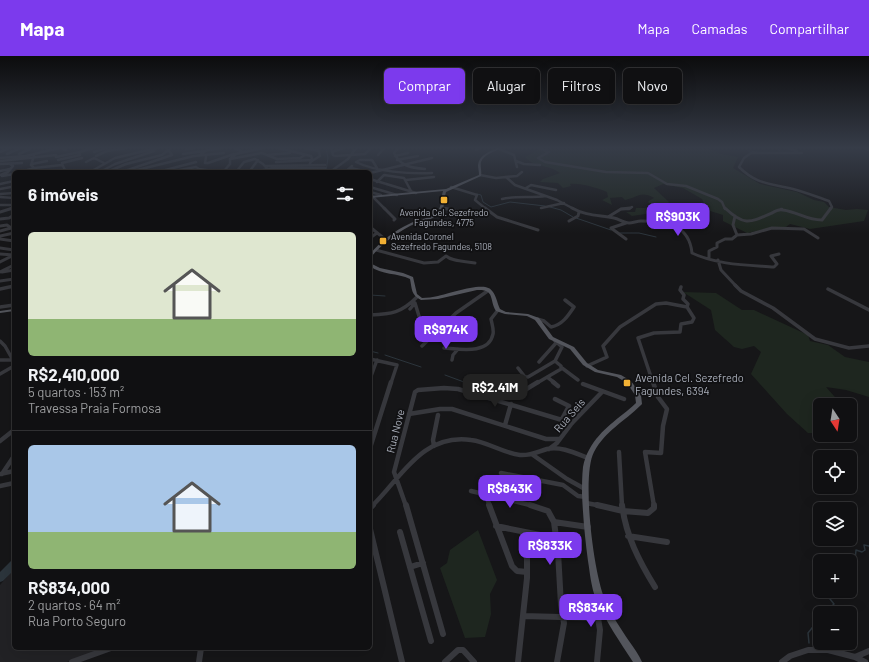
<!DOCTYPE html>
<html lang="pt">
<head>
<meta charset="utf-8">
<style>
	:root { --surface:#101012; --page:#1e1e20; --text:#f1f3f6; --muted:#9c9d9f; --line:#303032; --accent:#7c3aed }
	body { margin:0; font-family:Barlow,sans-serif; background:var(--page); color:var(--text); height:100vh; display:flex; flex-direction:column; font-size:15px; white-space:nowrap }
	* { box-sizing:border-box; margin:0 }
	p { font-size:13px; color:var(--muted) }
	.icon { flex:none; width:22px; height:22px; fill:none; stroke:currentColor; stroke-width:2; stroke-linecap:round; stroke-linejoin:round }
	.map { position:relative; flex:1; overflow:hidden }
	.panel { position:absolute; left:12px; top:114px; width:360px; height:480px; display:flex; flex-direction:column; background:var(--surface); border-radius:6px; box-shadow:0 4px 16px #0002,0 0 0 1px var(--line) }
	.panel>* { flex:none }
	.hud { position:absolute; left:384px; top:12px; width:380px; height:36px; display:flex; gap:8px }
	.needle { width:26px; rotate:168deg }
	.buttons { position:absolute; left:813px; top:342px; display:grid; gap:8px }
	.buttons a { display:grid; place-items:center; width:44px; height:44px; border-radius:6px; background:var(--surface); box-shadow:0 4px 16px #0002,0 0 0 1px var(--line); font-size:20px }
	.price { position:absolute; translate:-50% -34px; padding:0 9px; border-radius:8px; background:var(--accent); color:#fff; font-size:13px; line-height:26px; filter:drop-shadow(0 1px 2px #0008) }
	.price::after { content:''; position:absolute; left:50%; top:24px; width:12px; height:9px; margin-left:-6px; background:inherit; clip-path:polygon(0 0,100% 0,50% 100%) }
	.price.active { background:#222; color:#fff }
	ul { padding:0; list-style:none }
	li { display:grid; align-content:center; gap:8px; height:212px; padding:0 16px }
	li+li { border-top:1px solid var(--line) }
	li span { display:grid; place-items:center; height:124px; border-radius:6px; color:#555 }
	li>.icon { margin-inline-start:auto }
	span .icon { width:72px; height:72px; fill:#fffc; stroke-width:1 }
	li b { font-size:17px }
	h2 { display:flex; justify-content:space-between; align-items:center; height:48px; padding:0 16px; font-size:17px }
	.pill { padding:0 14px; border-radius:6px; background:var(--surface); box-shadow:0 4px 16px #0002,0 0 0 1px var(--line); font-size:14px; line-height:36px }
	.pill.active { background:var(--accent); color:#fff }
	header { display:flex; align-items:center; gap:24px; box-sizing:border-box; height:56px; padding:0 20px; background:var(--accent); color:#fff }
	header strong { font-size:19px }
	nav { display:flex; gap:22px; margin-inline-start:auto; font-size:14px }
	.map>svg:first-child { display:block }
	.built { fill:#222225 }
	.green { fill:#1e261f }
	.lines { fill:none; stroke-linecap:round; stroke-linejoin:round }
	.stream-far1 { stroke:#2c353c; stroke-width:1 }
	.stream { stroke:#2c353c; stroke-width:1.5 }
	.river { fill:#2c353c; fill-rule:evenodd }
	.minor-far4 { stroke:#37383d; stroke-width:2.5 }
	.minor-far3 { stroke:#37383d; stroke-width:3 }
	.minor-far2 { stroke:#37383d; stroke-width:3.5 }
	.minor-far1 { stroke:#37383d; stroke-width:4.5 }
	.minor { stroke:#37383d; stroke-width:6 }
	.major { fill:#53555c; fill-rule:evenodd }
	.poi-dot { fill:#f2b134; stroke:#111113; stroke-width:1.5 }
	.labels { text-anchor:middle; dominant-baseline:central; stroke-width:3.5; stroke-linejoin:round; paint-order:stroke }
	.far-poi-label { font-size:9px; fill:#a8adb8; stroke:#111113 }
	.poi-label { font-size:11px; fill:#a8adb8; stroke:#111113; text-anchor:start }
	.street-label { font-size:11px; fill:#a8adb8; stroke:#111113 }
</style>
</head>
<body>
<header>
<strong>Mapa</strong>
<nav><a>Mapa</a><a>Camadas</a><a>Compartilhar</a></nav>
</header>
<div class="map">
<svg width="869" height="606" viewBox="0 0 869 606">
	<rect width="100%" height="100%" fill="#161618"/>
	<path class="built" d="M14,513v79h93l-40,14h-67v-77z"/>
	<path class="green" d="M544,92h162l16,6 16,3 -5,11 27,16 37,8 17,8 10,2 5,5 17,3 11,-1 11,1 -4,11 -54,8 -20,-5 -7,5 -11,-1 -25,5 -24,-12v-6l-16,-5 -5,-11 -19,-11 -20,-4 -9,4 15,14 -10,10 -27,4 -6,-4h9l1,-4h8l9,-2 -5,-4 2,-2 4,-2c-14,-8 -17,0 -29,2l-3,-3 -12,1 2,7 -10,-5 6,-3 -1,-5c-10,-4 -26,-9 -37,-8l1,2 -8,2 -5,-5 -18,-1 3,-3 17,-6c-12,-9 -25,-5 -35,-16l14,-8z
		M683,236l33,1 26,17h12l54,25 2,6 18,4 17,12 24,5v35l-23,-7 -20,-3 16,18h-22v28h-12l-21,-19 -36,-40 10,-22 -7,-6 -12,3 -8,-2 -19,-17 -4,-20z
		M478,474l19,50 -7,14 1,20 -6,23 -20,1 -25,-70 7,-5 3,-13z"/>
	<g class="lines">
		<path class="stream-far1" d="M326,92l2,10 -2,13
			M779,92v4
			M748,95l10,1
			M477,138l4,1 2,7 8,5 19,-5 35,4
			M550,151l11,3 12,7
			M576,162l35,12
			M620,177h19l17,4
			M370,239l15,1
			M370,295l8,2
			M385,299l36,12
			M445,319l65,24"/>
		<path class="stream" d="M850,513l5,-9 1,-10 6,2 3,-2 -1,-5 5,1
			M825,557l9,-9 -4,-5 9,-8
			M809,587l-1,-10 12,-15"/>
		<path class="river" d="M14,504v10l-11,11 -3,1v-10l11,-11z"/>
		<path class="minor-far4" d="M61,92l5,2
			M234,92l9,4
			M278,92l33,8 1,3 -4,9 4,4
			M305,92l14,3
			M331,92l2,7 2,1 30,-2 6,-6
			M398,92l-4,5c6,13 17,15 31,16
			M540,92l9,4 -11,6 7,4 61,10 42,1 19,11 19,2 32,13 4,3 3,7
			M787,92l10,3
			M865,92l4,2
			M186,93l8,-1
			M499,93l15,6 3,12
			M476,94l4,-2
			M0,96l9,-4
			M94,96l12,-4
			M332,96l11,-4
			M802,97h-51l-7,5 -5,9c18,18 31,16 54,22 12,3 24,8 36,12l3,6 -2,2
			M7,98l13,-6
			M19,98l11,-5 -5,-1
			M183,98l22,-3
			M201,98l6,-4 14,-2
			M267,99l23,-2
			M378,99l6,-7
			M34,100l-3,9 3,3 28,-3
			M96,100l11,-5 19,-3
			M395,100l13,-3
			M56,101l24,-5
			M206,101l-1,6h3l26,-9
			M0,102l26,-2 33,-8
			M94,102l10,5
			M230,103l32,-6 15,6 23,-1 5,-3
			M58,104l22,-5v-3l13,-4
			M397,104l21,-4
			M0,105l56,-6
			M312,105l8,-5 -2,-8
			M516,105l8,3 16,1
			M86,106l8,-4
			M276,106l36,-2
			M62,107l20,-5
			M0,108l22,-1
			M32,108l15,-3
			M62,108l4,8
			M266,110l59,-1
			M351,112l17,4
			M377,112l-5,-8h-12l-4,2c20,10 54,12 76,11
			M180,114l16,-3 3,2 14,2
			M263,114l12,-2h50
			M0,115l10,-2
			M211,115l27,-1
			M21,116l13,-4
			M90,116l25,-14 42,-10
			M100,116l15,-8 39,-13
			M107,116l19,-8 36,-9 9,-7
			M122,116l50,-17 -3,-4
			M129,116l65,-16 30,-3
			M158,116l38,-10
			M223,116l7,-8v-5l6,-5 26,-6
			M236,116l8,-10 11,-3 8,5 7,8
			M249,116l9,-12
			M285,116l40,-1
			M330,116l18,-13 8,-11
			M345,116l7,-6
			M370,117l62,-15
			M0,119l8,-3 5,-6 -3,-2
			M480,119l16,3 10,-1 9,8 42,15 17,9
			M2,120l12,-2
			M505,121l12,-1 5,-4
			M370,123l46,14
			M406,124l28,-3
			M377,126l7,-7 20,3 7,13
			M0,128l14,-3
			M370,131l27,8
			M451,131l26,8 -2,5 11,9
			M526,132l5,-3 25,5
			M0,133l11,-2
			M370,136l11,3
			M0,138l14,-1
			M372,140l13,13
			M0,141l14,1
			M502,143c14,-3 29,-1 44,-3
			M0,149h14
			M441,152l7,1
			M541,152l23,-5
			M10,153l4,-1
			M621,153h8l3,-2
			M781,153h1"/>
		<path class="minor-far3" d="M384,152l11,11 -1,1
			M442,152l22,4 2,3 -1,9
			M485,152l12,9 41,13
			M572,152c14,8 27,7 42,10 5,1 10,5 15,5 4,0 8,-2 12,-2 25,0 48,3 51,32 25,12 55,12 82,14l3,-3 -6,-8 8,-2
			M725,152c19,18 24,15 47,5 3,-2 7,-4 11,-3 15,2 23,10 39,10l9,-12
			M0,156l13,-4
			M735,160l-2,9 4,10
			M608,161l13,-8 9,-1
			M0,163l9,-1 5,-3
			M569,165l9,-5 1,-4
			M626,167l-15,5 15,11
			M0,170l7,-1 7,5
			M370,171l16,13
			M0,175l11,-3
			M737,179l14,-1 21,-6 32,1 14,9
			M0,180l14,-3
			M370,182l7,-5
			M0,183l14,2
			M0,192l14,2
			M376,194l48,13 14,-1 8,-6c7,6 19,5 29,7
			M0,198l14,1
			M709,202v-7l8,-4v-4l8,-4h7l5,-4
			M718,204l3,10 15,16
			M0,206l14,-7
			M0,216l14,-7
			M2,216l12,-2
			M0,225l14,-2"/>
		<path class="minor-far2" d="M735,229l6,6 32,17 42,31 34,9 20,-2
			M0,233l14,-3
			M828,233l41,21
			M415,247l7,23
			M0,251l14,-2
			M410,253l5,-6
			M370,259c22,-1 31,-2 47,-18
			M537,263l7,2 7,6c11,-2 17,-11 23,-20l-9,-7
			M0,285l5,5 9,16
			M422,290l34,-33 33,-23
			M444,292c15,1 45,7 49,-14 1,-4 -1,-10 -2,-15l7,-9
			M370,303l27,6 -6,18
			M0,304h13
			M452,304l1,-5 5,-6
			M539,306l17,-19
			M587,310l20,-9 -4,-11 17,-19 36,-23 10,-1 21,4
			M518,312l7,9h3l27,-16
			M562,312l16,12
			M0,318l14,-8
			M547,321l8,6
			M370,323l7,-19
			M537,327l24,-14v-3l-6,-5 7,-14 -7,-6
			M653,327l-15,-45 16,-5 26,-1 1,-8 11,-2 2,-4 -7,-11 1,-3 -5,-5 1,-4 -4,-5 1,-3"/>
		<path class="minor-far1" d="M553,326l5,4
			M653,326l5,15 9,12 -4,17 -2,27 -16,-1 9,54
			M583,328l41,15
			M515,340l23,-14
			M555,343l14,7 -7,13
			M409,358l31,-5h12l94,30h13
			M505,369l6,-21
			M0,385l14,-11
			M434,390l-1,-6 5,-25
			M370,392l21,-66
			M549,393l8,-6 15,-20 30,-31
			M619,396l3,54
			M533,399l34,24 18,10
			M501,417l62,12 15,11 8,1
			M0,418l14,-3
			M2,418l12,-18
			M0,430l14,-3
			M471,435l63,15
			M485,438l5,12
			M586,447l16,3
			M372,450c29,-28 50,-73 99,-66 17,2 32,13 49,15 10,1 17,-3 27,-6 14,-3 28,4 41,9
			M406,450l-12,-34 21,-80 3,-2 26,-2 14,1 114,34"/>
		<path class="minor" d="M406,449l37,129
			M489,449l23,61 5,5 10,1
			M530,449l18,6 6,11
			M597,449l26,6 25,2 6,-5v-3
			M622,449c4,31 17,56 33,82
			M370,452l3,-3
			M496,470l59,12
			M370,473l32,133
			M400,476l31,109
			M628,480l39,6
			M410,511l13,-4
			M523,560l75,2
			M855,601l10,5
			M72,606l39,-14
			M199,606l2,-14
			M445,606l13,-12h5l11,12
			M518,606l9,-84v-45
			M557,606l7,-39 -3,-18 -3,-53 -4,-30 34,5
			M597,606l3,-32 -2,-12 1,-17
			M782,606l8,-6 18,-6h20l27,7 14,-6"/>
		<path class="major" d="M498,92h3c-6,4 -17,6 -20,14 -1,4 1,9 0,14l-35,16c-2,6 -1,15 -5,20 -7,9 -22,9 -31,14 -15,8 -28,18 -39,31h-1v-3c11,-13 24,-23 39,-30 9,-5 22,-5 28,-12 5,-5 4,-15 6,-21l-73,7v-2l76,-7 33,-14c0,-4 -1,-7 -1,-10 1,-10 12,-14 20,-17z
			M370,207l10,5 23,5 10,4 4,17 5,4c5,0 11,-1 16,-2 11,-2 43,-14 52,-7 6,4 7,14 10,20l6,3 22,2 11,4 14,19 21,10 13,16 11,7 23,5 10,6 10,14 1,9 -1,1c-17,17 -35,25 -47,47 -13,24 0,126 12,150 6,14 15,27 23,39 5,7 10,14 13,21h-9c-13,-20 -27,-40 -37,-63 -5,-12 -6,-26 -8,-38 -3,-22 -5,-44 -6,-67 0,-9 0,-18 1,-27 1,-6 3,-12 6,-17 12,-22 30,-31 47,-47l-1,-8 -8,-12 -10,-6 -22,-5 -12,-7 -13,-16 -21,-10 -14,-19 -8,-4 -22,-2 -9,-3c-7,-12 -1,-22 -19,-21l-39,9 -17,1c-10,-5 -9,-11 -11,-21 -12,-6 -29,-4 -40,-13z
			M14,253v2l-14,2v-2z"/>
	</g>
	<linearGradient id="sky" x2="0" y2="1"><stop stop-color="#0c0c0d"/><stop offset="0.52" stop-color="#363c48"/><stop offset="1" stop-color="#363c48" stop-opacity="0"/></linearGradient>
	<rect width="869" height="177" fill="url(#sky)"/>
	<g class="poi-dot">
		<rect x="440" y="140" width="8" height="8" rx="2"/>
		<rect x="379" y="181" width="8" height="8" rx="2"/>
		<rect x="623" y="323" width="8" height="8" rx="2"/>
	</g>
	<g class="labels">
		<g class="far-poi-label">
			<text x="444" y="156">Avenida Cel. Sezefredo<tspan x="444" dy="10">Fagundes, 4775</tspan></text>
			<text x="391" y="180" text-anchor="start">Avenida Coronel<tspan x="391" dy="10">Sezefredo Fagundes, 5108</tspan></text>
		</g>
		<g class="poi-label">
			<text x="635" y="321">Avenida Cel. Sezefredo<tspan x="635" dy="13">Fagundes, 6394</tspan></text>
		</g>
		<g class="street-label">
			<text transform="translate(569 359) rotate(-49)">Rua Seis</text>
			<text transform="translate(395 375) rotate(-76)">Rua Nove</text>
		</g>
	</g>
</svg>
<div class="buttons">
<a><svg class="needle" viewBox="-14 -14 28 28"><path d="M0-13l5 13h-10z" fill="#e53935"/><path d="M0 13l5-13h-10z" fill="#9c9d9f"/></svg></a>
<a><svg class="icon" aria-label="locate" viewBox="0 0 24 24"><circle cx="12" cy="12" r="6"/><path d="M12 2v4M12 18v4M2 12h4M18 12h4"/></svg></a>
<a><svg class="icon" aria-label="layers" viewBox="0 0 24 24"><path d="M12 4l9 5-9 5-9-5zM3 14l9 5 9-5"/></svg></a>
<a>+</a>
<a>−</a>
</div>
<b class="price" style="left:678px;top:181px">R$903K</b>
<b class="price" style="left:446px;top:294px">R$974K</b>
<b class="price active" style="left:495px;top:352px">R$2.41M</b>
<b class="price" style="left:510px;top:453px">R$843K</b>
<b class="price" style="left:550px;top:510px">R$833K</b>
<b class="price" style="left:591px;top:572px">R$834K</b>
<div class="hud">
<a class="pill active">Comprar</a>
<a class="pill">Alugar</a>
<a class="pill">Filtros</a>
<a class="pill">Novo</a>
</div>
<section class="panel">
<h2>6 imóveis<svg class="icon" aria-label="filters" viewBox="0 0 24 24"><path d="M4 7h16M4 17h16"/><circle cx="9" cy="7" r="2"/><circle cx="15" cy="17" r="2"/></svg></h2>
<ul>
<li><span style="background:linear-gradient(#dfe7d0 70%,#8fb573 0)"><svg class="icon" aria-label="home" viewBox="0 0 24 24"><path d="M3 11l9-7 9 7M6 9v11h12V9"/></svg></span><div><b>R$2,410,000</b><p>5 quartos · 153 m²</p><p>Travessa Praia Formosa</p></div></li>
<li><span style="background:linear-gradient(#a9c7e8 70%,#8fb573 0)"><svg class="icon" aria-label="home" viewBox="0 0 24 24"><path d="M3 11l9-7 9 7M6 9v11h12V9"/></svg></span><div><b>R$834,000</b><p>2 quartos · 64 m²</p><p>Rua Porto Seguro</p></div></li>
</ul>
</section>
</div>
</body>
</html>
